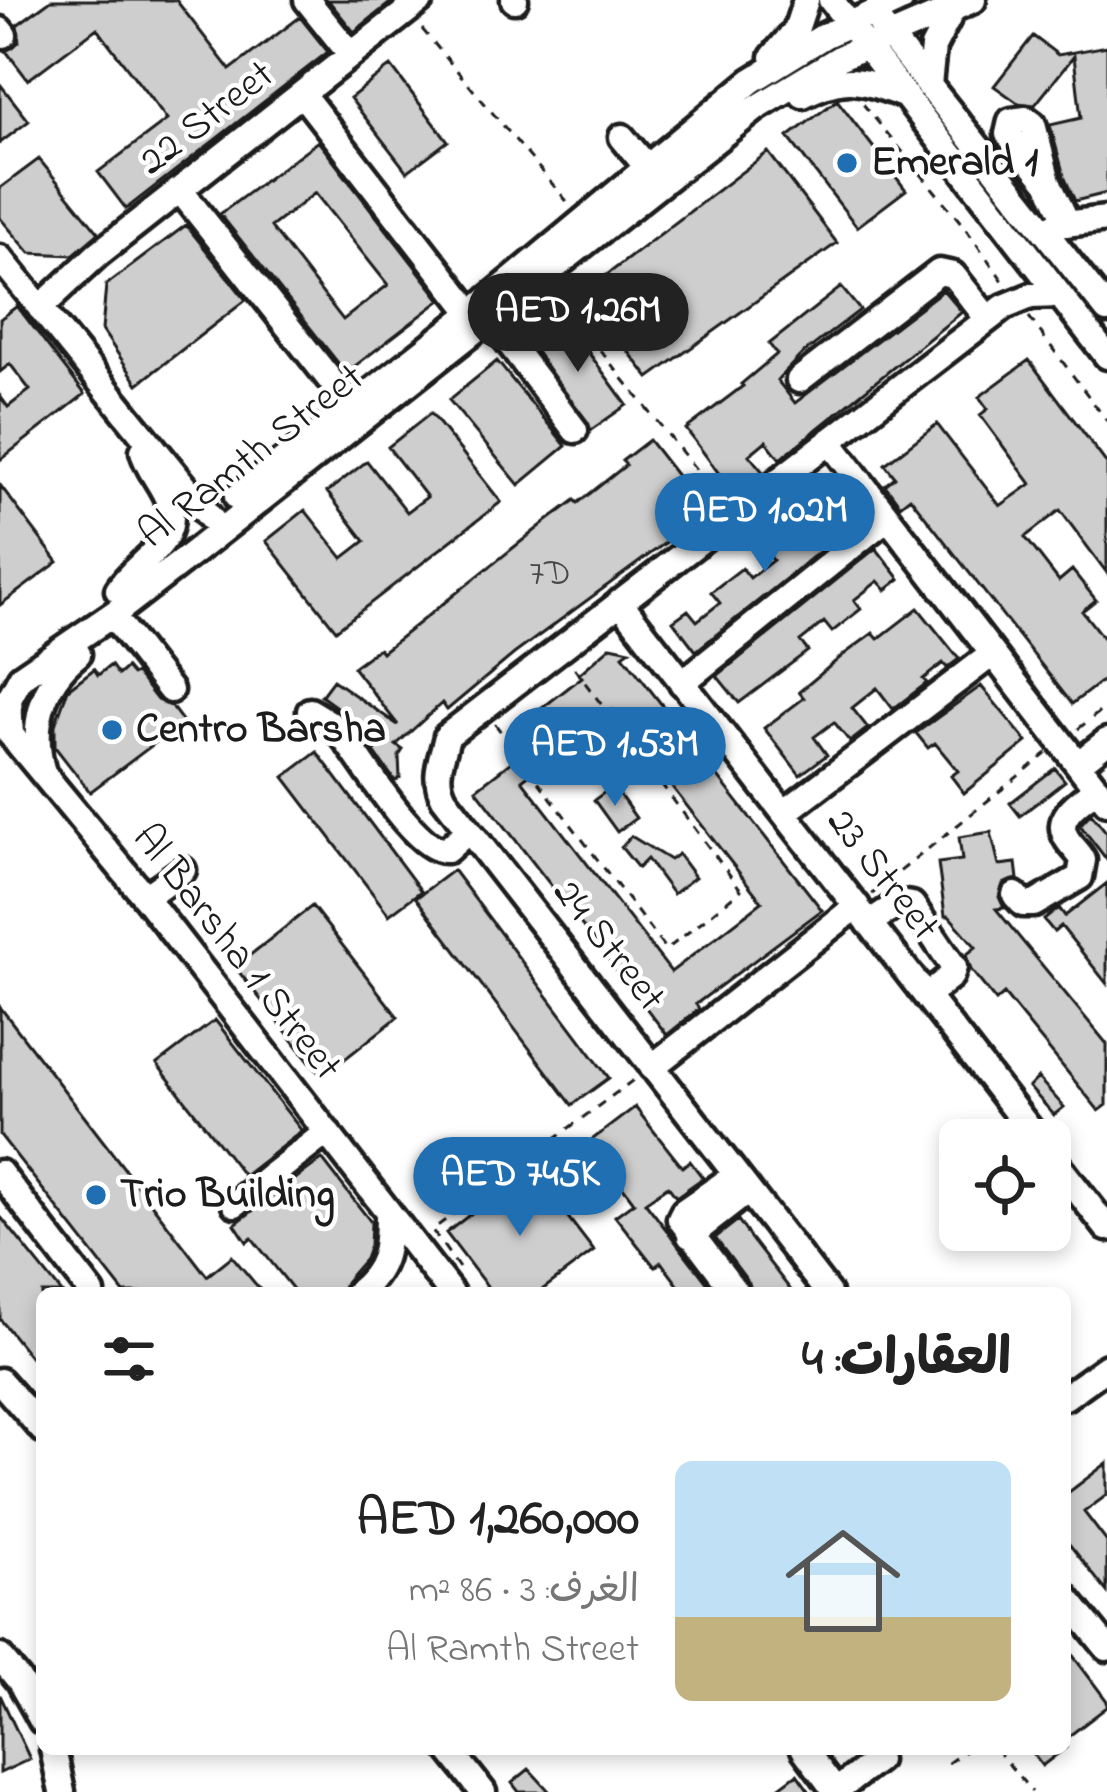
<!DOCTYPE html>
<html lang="ar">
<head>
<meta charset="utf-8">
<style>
	:root { --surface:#fff; --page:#f6f6f6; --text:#222; --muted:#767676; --accent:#1f6fb2 }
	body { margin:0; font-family:"Indie Flower","Playpen Sans Arabic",sans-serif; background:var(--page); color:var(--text); direction:rtl; height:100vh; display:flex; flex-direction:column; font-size:45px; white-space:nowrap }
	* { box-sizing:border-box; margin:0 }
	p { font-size:39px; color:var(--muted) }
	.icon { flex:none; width:66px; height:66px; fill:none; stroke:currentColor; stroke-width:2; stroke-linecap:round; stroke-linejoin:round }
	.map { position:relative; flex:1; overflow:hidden; direction:ltr }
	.sheet { position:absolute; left:36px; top:1287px; width:1035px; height:468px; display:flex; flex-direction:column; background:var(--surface); border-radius:18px; box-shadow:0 6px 18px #0003; direction:rtl }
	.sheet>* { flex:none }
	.buttons { position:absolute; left:939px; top:1119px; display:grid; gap:24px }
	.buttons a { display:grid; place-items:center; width:132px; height:132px; border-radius:18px; background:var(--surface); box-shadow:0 6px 18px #0003; font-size:60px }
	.price { position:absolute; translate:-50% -102px; padding:0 27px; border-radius:42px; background:var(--accent); color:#fff; font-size:39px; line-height:78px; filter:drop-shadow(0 3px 6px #0008) }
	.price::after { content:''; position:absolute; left:50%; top:72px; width:36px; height:27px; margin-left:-18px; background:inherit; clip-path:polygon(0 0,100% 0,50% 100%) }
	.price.selected { background:#222; color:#fff }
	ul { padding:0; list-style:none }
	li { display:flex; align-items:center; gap:36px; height:300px; padding:0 60px }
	li span { display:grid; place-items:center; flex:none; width:336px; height:240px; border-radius:18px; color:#555 }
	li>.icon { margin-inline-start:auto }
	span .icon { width:144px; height:144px; fill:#fffc; stroke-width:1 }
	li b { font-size:51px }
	h2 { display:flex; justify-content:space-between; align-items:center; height:144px; padding:0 60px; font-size:51px }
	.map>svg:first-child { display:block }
	.building { fill:#cecece; stroke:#1c1c1c; stroke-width:3; fill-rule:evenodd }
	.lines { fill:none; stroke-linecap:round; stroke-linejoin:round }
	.minor-casing { stroke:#1c1c1c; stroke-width:33 }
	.path { stroke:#1c1c1c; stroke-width:3; stroke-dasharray:9 9; stroke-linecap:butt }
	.minor { stroke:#fff; stroke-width:24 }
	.poi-dot { fill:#1f6fb2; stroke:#fff; stroke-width:4.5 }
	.labels { text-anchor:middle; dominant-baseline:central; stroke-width:9; stroke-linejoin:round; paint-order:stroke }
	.number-label { font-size:36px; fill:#484848 }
	.street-label { font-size:42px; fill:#1c1c1c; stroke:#fff }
	.poi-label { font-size:42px; font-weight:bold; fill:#1c1c1c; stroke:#fff; text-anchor:start }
</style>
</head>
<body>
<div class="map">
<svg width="1107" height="1792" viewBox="0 0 1107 1792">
	<rect width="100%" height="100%" fill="#fff"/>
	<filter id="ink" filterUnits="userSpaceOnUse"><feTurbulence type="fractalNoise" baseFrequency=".00833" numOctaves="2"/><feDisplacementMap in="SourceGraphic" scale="24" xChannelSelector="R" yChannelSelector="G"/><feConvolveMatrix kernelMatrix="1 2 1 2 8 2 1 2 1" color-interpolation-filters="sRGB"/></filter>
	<g filter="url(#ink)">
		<path class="building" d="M51,0h125l54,70 70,-53 28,35 -202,157 -28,-37 69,-52 -70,-92 -69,52 -22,-29 13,-9 -2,-17z
			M328,0h66l-40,32z
			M1033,36l25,19 49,-9v147l-32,8 -11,-25 -14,-51 31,-7 -7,-62 -39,49 -17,-2 -24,-17z
			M391,66l57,75 -41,31 -57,-74z
			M0,84l29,37 -29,22z
			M837,100l69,90 -49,37 -69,-90z
			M318,141l123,159 -95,73 -126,-159zM315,193l73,92 -45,35 -72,-93z
			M768,152l69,91 -188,135 -24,-31 15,-11 -18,-25 -16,12 -23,-30z
			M39,159l60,74 -26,22 -43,-2 -30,-35v-30z
			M186,225l60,75 -108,84 -36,-54 4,-45z
			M841,287l19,23 -59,45 -24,25 18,23 148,-113 19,22 -182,147 -14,-18 -17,14 14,17 -29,22 -48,-65 57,-43 -2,-2 36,-30 -8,-10z
			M17,306l68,88 -85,66v-64l8,11 22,-17 -20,-26 -10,8v-53z
			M564,319l63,86 -36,25 -61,-87z
			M1029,360l78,104v109l-47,-63 -35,27 34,44 13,-11 24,30 -14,11 25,32v34l-35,27 -162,-207 -10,8 -15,-20 10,-8 -10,-13 52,-40 63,82 31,-22 -51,-69 8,-6 -9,-12z
			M497,361l69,85 -47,39 -70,-85z
			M431,413l70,89 -165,128 -70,-89 39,-31 38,48 22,-17 -38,-49 40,-31 40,51 20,-15 -39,-50z
			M649,440l57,73 -192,141 -67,56 -5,-7 -46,42 7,5 -4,6 1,22 -5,3 -21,-29 11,-10 -64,-46 12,-16 65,45 -45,-58 26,-19 3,4 165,-131 28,-21 3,3 48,-38 -4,-4z
			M0,485l58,77 -58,43z
			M834,496l21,27 -159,128 -23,-30 15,-11 9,11 23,-18 -9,-11 31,-24 8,10 23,-18 -8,-10 36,-28 9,11 19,-14 -10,-12z
			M876,548l24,31 -14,11 -8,-9 -24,19 7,9 -29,23 -8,-10 -24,19 8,10 -69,52 -22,-27z
			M918,608l41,51 -12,9 -4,-5 -20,16 4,4 -34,26 -16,-21 -25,20 16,20 -18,14 -16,-20 -20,15 13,18 -27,20 -36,-47 40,-30 -5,-6 43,-36 31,-23 5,6z
			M611,646l19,4 -7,5 199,255 -126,94 3,5 -32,26 -191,-246 48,-37 -14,-19 72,-56 -3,-3zM612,710l150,192 -91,70 -149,-192z
			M111,665l7,10 8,-7 6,7 4,-2 21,27 14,6 12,16 -93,70 -35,-45v-22l13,-36 26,-20 4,6z
			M981,686l46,56 -63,51 -13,-17 7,-5 -23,-28 -7,5 -12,-15z
			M317,752l104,139 -32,24 -105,-138z
			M1055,768l10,13 -45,35 -10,-13z
			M613,786l23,32 -19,14 -23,-32z
			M1091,813l16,20v27l-27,-35z
			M991,832l8,33 17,-2 2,16 -15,5 -4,13 5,11 -8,1 111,135v61l-8,6 -95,-117 -8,7 -25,-31 -5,-15 10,-8 -27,-31h-4l-7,-53 24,-3 -3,-23z
			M631,836l39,24 8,-6 17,23 -22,17 -26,-35 -9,9 -17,-21z
			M453,870l156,208 -37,27 -156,-207z
			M1107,883v101l-46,-58 -7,6 -10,-12 15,-12 6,8z
			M312,906l86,111 -76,60 -87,-110z
			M0,1007l207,269 25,-20 31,37h-139l-124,-158z
			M215,1020l87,111 -58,45 -87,-112z
			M1038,1078l26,29 -10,8 -25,-28z
			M635,1107l47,60 8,-6 13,17 -27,19 -8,-11 -23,16 70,91h-31l-23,-31 -6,5 -40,-51 19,-14 -45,-60z
			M322,1159l49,63 -1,23 -5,14 -20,23 -4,11h-45l-44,-55 -5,4 -12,-18z
			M530,1168l64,83 -56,42h-46l-46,-60z
			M0,1216l62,77h-20v79l-42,-53z
			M738,1220l13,19 42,54h-41l-3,-10 -34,-45z
			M1107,1463v32l-23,17 23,30v50l-42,-53v-44z
			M1065,1645l42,56v6l-42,32z
			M0,1695l30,64 -30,14z
			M1029,1749h35l-22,17z
			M529,1769l21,23h-31l-7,-9z
			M797,1774l13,18h-37z"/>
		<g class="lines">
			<defs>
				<path id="minor" d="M307,0l44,55
					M514,0h1
					M831,0l276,356
					M881,25l226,285
					M0,30l4,5
					M773,57l23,-27 10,-30
					M929,85l4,-38 21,-40
					M302,94l170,219
					M803,95c43,-22 60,-15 103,1
					M622,137l25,30
					M1048,182l-15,-58 -7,-5 -15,2 -3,13 40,48 20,42
					M180,190l170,215
					M1056,225l51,-6
					M0,258l221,273
					M40,308l58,-54 323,-254
					M491,319l84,111
					M799,380l140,-108 14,3 35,44
					M829,441l278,361
					M237,497l235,-184 279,-232 73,-45 77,-36
					M118,590c18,-30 63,-45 51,-87 -6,-19 -21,-32 -26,-52
					M620,602l418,538
					M115,619l55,71
					M682,683l205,-165
					M310,711c12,7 22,13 31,23 21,25 75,120 106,116l22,-20
					M3,725l142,172 306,396
					M11,735l-2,-36 12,-22 101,-69 75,-58 558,-441 86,-52 132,-57
					M1078,764l29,-23
					M43,773c-13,-45 -2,-90 35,-119
					M784,813l207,-158
					M1015,895l8,9h11l46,-27 3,-17c-5,-10 -14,-15 -18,-25 -10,-20 19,-36 32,-47
					M145,897l38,-27
					M869,923l30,-20 13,2 42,62 -3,9 -25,20
					M652,1067l205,-161
					M1050,1155l57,73
					M0,1173l92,120
					M736,1175l-52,36 -4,8 56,74
					M235,1204l92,-72
					M690,1236l58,-45
					M357,1293c29,-23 31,-44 31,-80
					M828,1293l-384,-495c-12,-23 -2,-38 3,-62l557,-429 27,-11 28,-1
					M0,1381l42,48
					M1065,1397l42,-30
					M1065,1596l42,52
					M0,1657l19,23 23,41
					M53,1749l9,43
					M449,1749l34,43
					M804,1749l32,43
					M835,1792l42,-32"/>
			</defs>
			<use href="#minor" class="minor-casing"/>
			<path class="path" d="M422,29l148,176
				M863,104l100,121 43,60
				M555,294l167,208
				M1029,317l78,104
				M495,724l171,226 75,-60 -170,-226
				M1078,729l29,-23
				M872,894l175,-141
				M459,1268l-27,-38 204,-152
				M996,1749l36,43
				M948,1763l20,-14"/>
			<use href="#minor" class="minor"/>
		</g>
	</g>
	<g class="poi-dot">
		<circle cx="847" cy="163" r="12"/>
		<circle cx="112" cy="730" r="12"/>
		<circle cx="96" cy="1195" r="12"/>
	</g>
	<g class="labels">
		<g class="number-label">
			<text x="550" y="575">7D</text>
		</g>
		<g class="street-label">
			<text transform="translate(207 119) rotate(-38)">22 Street</text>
			<text transform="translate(252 457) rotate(-38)">Al Ramth Street</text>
			<text transform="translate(882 875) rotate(52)">23 Street</text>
			<text transform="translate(608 946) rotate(52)">24 Street</text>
			<text transform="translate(236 953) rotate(52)">Al Barsha 1 Street</text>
		</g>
		<g class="poi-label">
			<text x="871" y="163">Emerald 1</text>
			<text x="136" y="730">Centro Barsha</text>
			<text x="120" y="1195">Trio Building</text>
		</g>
	</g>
</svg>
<div class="buttons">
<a><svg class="icon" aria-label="locate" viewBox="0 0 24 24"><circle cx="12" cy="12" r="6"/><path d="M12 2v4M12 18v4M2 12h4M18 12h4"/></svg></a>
</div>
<b class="price selected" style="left:578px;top:375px">AED 1.26M</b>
<b class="price" style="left:765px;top:575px">AED 1.02M</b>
<b class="price" style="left:615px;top:809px">AED 1.53M</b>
<b class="price" style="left:520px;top:1239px">AED 745K</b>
<section class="sheet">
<h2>العقارات: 4<svg class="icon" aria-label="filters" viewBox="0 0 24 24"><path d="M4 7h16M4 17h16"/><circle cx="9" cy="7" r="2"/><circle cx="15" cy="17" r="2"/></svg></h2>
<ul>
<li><span style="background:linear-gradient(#bfe0f5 65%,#c2b280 0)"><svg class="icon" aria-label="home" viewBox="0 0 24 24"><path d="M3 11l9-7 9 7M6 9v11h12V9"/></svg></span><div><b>AED 1,260,000</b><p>الغرف: 3 · 86 m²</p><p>Al Ramth Street</p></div></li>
</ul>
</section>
</div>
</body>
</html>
